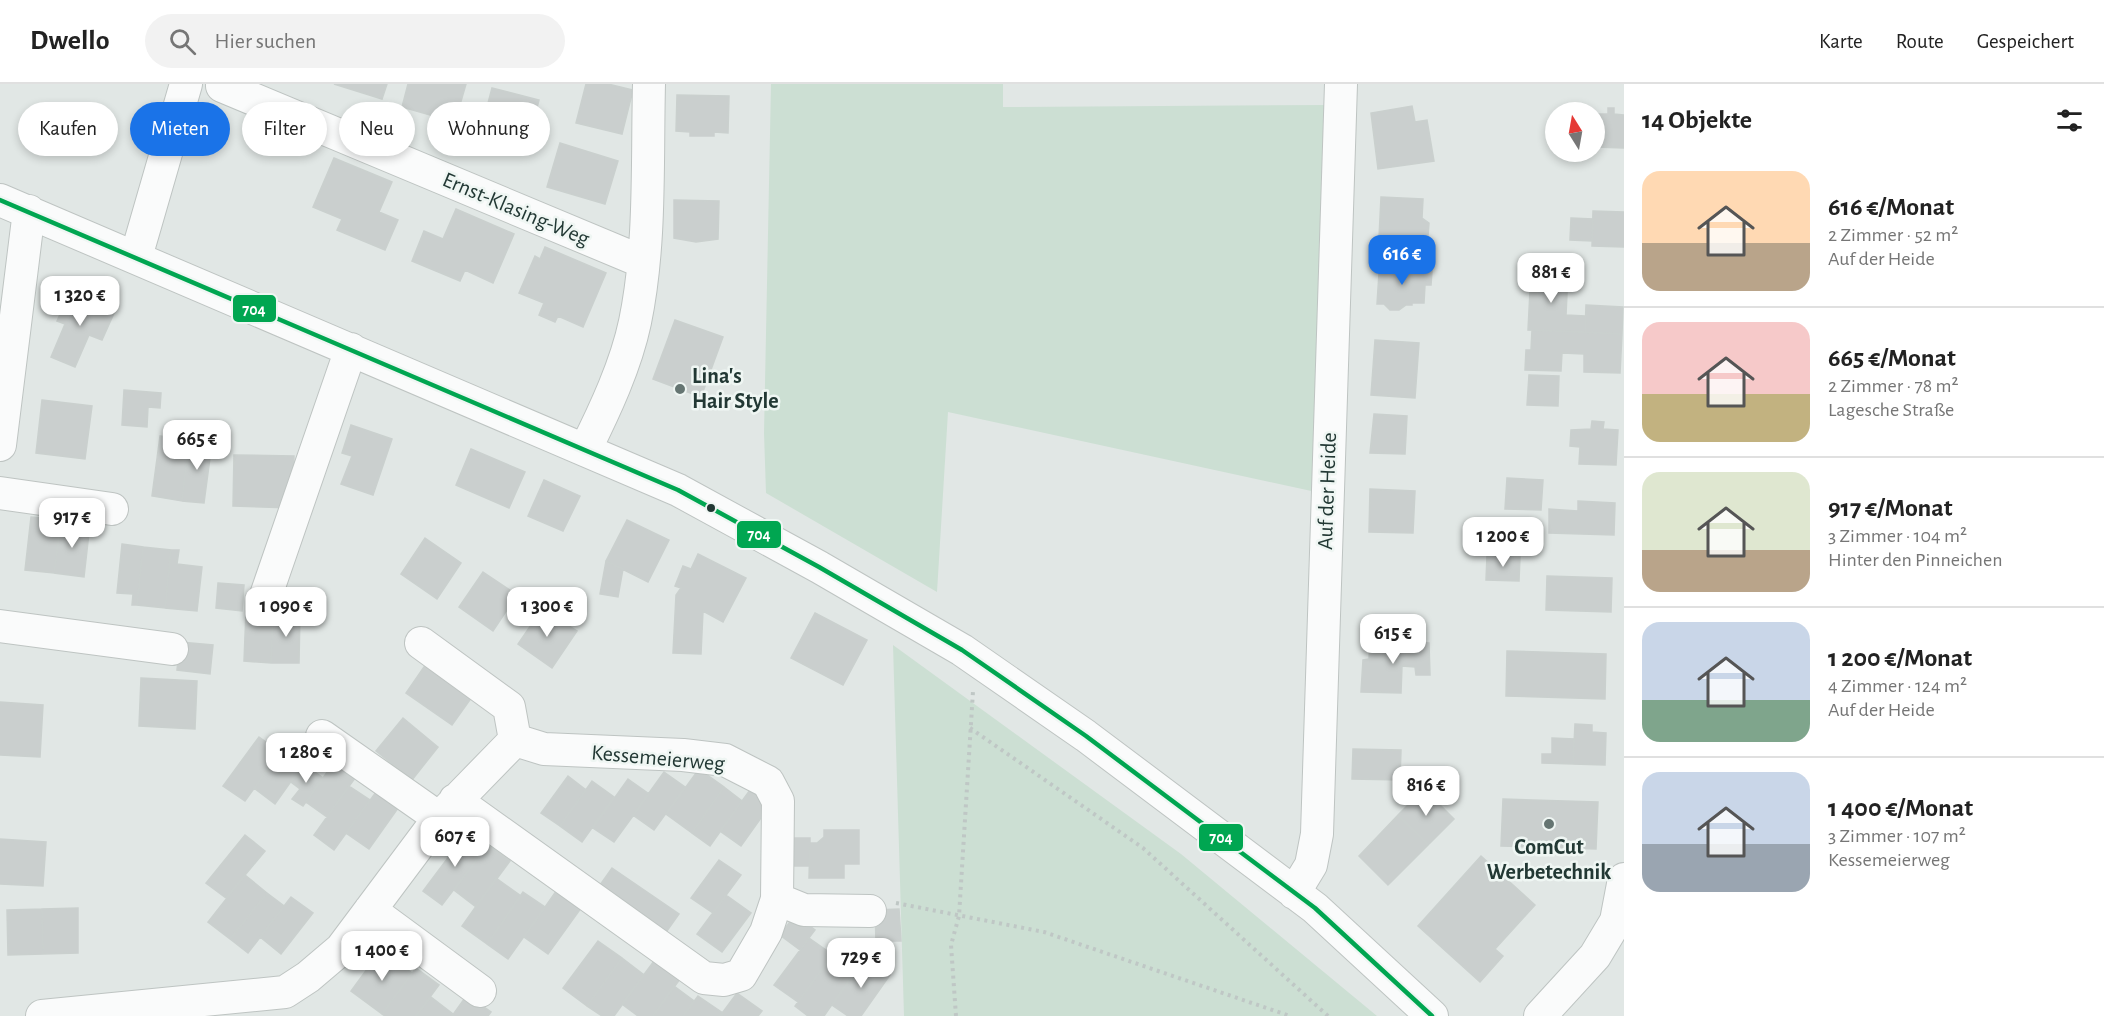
<!DOCTYPE html>
<html lang="de">
<head>
<meta charset="utf-8">
<style>
	:root { --surface:#fff; --page:#f2f2f2; --text:#222; --muted:#767676; --line:#e0e0e0; --accent:#1a73e8 }
	body { margin:0; font-family:"Alegreya Sans",sans-serif; background:var(--page); color:var(--text); height:100vh; display:flex; flex-direction:column; font-size:22px; white-space:nowrap }
	* { box-sizing:border-box; margin:0 }
	p { font-size:20px; color:var(--muted) }
	.icon { flex:none; width:33px; height:33px; fill:none; stroke:currentColor; stroke-width:2; stroke-linecap:round; stroke-linejoin:round }
	.map { position:relative; flex:1; overflow:hidden }
	.sheet { display:flex; flex-direction:column; background:var(--surface); width:480px }
	.sheet>* { flex:none }
	.top-card { position:absolute; left:18px; top:18px; width:570px; height:54px; display:flex; gap:12px }
	.needle { width:39px; rotate:349deg }
	.controls { position:absolute; left:1545px; top:18px; display:grid; gap:12px }
	.controls a { display:grid; place-items:center; width:60px; height:60px; border-radius:50%; background:var(--surface); box-shadow:0 3px 9px #0003; font-size:30px }
	.price { position:absolute; translate:-50% -51px; padding:0 14px; border-radius:12px; background:#fff; color:#222; font-size:20px; line-height:39px; filter:drop-shadow(0 2px 3px #0008) }
	.price::after { content:''; position:absolute; left:50%; top:36px; width:18px; height:14px; margin-left:-9px; background:inherit; clip-path:polygon(0 0,100% 0,50% 100%) }
	.price.active { background:var(--accent); color:#fff }
	ul { padding:0; list-style:none }
	li { display:flex; align-items:center; gap:18px; height:150px; padding:0 18px }
	li+li { border-top:2px solid var(--line) }
	li span { display:grid; place-items:center; flex:none; width:168px; height:120px; border-radius:18px; color:#555 }
	li>.icon { margin-inline-start:auto }
	span .icon { width:72px; height:72px; fill:#fffc; stroke-width:1 }
	li b { font-size:26px }
	h2 { display:flex; justify-content:space-between; align-items:center; height:72px; padding:0 18px; font-size:26px }
	.tag { padding:0 21px; border-radius:27px; background:var(--surface); box-shadow:0 3px 9px #0003; font-size:21px; line-height:54px }
	.tag.active { background:var(--accent); color:#fff }
	header { display:flex; align-items:center; gap:36px; box-sizing:border-box; height:84px; padding:0 30px; background:var(--surface); border-bottom:2px solid var(--line) }
	header strong { font-size:28px }
	nav { display:flex; gap:33px; margin-inline-start:auto; font-size:21px }
	.search { width:420px; height:54px; background:var(--page); display:flex; align-items:center; gap:15px; box-sizing:border-box; padding:0 21px; border-radius:33px; color:var(--muted); font-size:22px }
	main { display:flex; flex:1; min-height:0 }
	.map>svg:first-child { display:block }
	.green { fill:#ccdfd3 }
	.building { fill:#cacfce; stroke:#cad0ce; stroke-width:1.5 }
	.lines { fill:none; stroke-linecap:round; stroke-linejoin:round }
	.minor-casing { stroke:#bec4c2; stroke-width:34 }
	.path { stroke:#bfc7c5; stroke-width:4; stroke-dasharray:3 4.5; stroke-linecap:butt }
	.minor { stroke:#fafbfb; stroke-width:32 }
	.bus-1-casing { stroke:#eff6f3; stroke-width:9 }
	.bus-1 { stroke:#00a651; stroke-width:4.5 }
	.poi-dot { fill:#657572; stroke:#eff6f3; stroke-width:2 }
	.bus-dot { fill:#223834; stroke:#eff6f3; stroke-width:2 }
	.labels { text-anchor:middle; dominant-baseline:central; stroke-width:5; stroke-linejoin:round; paint-order:stroke }
	.street-label { font-size:22px; fill:#223834; stroke:#eff6f3 }
	.poi-label { font-size:22px; font-weight:bold; fill:#223834; stroke:#eff6f3; text-anchor:start }
	.line-badge { stroke:#eff6f3; stroke-width:2 }
	.badge-label { font-size:16px; text-anchor:middle; font-weight:bold; fill:#fff }
</style>
</head>
<body>
<header>
<strong>Dwello</strong>
<div class="search"><svg class="icon" aria-label="search" viewBox="0 0 24 24"><circle cx="10" cy="10" r="6"/><path d="M15 15l6 6"/></svg>Hier suchen</div>
<nav><a>Karte</a><a>Route</a><a>Gespeichert</a></nav>
</header>
<main>
<div class="map">
<svg width="1624" height="932" viewBox="0 0 1624 932">
	<rect width="100%" height="100%" fill="#e1e7e5"/>
	<path class="green" d="M771,0h232v23l327,-2 -14,387 -368,-80 -11,180 -171,-99 -2,-60z
		M893,561l288,209 196,162h-473z"/>
	<path class="building" d="M334,0h53l-5,15z
		M408,0h58l-11,38 -53,-15z
		M586,0h22l25,6 -11,44 -46,-11z
		M492,4l47,12 -11,42 -47,-12z
		M677,11l52,1 -1,37 -14,-1v4h-24v-4l-14,-1z
		M1412,22l3,16 12,-2 7,41 -56,8 -7,-56z
		M1608,24h6v6l10,1v33l-28,-1 1,-33h11z
		M560,59l58,18 -13,43 -58,-17z
		M334,74l58,24 -13,30 19,8 -13,30 -48,-20 5,-11 -29,-12z
		M1381,113l42,2 -1,19 7,5 -1,13 -8,4 -41,-2z
		M674,116l45,1 -1,38 -22,3 -22,-4z
		M456,125l58,25 -21,49 -28,-13 -5,11 -48,-20 12,-30 19,8z
		M1593,127l31,1v35l-32,-1z
		M1571,134l22,1 -1,22 -22,-1z
		M545,163l61,26 -23,54 -25,-11 -3,6 -16,-7 5,-12 -25,-10 16,-37 5,3z
		M1389,179l24,2v6h19l-1,14h-6l-1,18h-12v2h-6l-7,5h-9l-6,-6h-7l2,-31z
		M1531,187l37,2 -2,42 19,1v16l-57,-2z
		M70,208l45,19 -13,29 -13,-5 -14,32 -24,-10 14,-33 -8,-3z
		M1586,221l37,2 -1,27 -37,-2z
		M675,236l48,17 -22,60 -48,-18z
		M1532,246l90,4 -2,39 -36,-1v-18l-22,-1 -1,18 -36,-1 1,-20h5z
		M1375,256l44,3 -4,55 -44,-3z
		M1529,291l30,1 -1,30 -31,-1z
		M124,306l37,3 -1,15 -12,-1 -1,20 -25,-2z
		M42,316l50,6 -7,53 -49,-6z
		M1374,330l33,2 -2,38 -35,-1z
		M1592,337l12,1 -1,7 15,1 -2,35 -37,-1 1,-17 -10,-1 1,-16 20,-1z
		M351,341l41,14 -19,56 -32,-11 11,-28 -10,-3z
		M160,352l29,4 -7,61 -30,-5z
		M189,356l23,3 -8,60 -22,-2z
		M471,365l54,23 -16,36 -53,-23z
		M234,371l60,1 -2,52 -59,-2z
		M1507,394l36,2 -2,30 -36,-1z
		M544,396l36,16 -17,35 -35,-15z
		M1370,405l45,2 -2,42 -44,-1z
		M1578,417l37,2 -1,32 -65,-2v-24l29,2z
		M31,433l30,3 -7,53 -29,-3z
		M61,436l29,4 -6,53 -30,-4z
		M627,436l42,20 -21,42 -42,-21z
		M425,454l36,25 -24,36 -36,-25z
		M122,460l21,3 -6,58h-5l1,-11 -16,-1z
		M143,463l28,3 -6,58 -28,-3z
		M171,466h8l-2,14 25,3 -5,44 -32,-3z
		M698,470l48,24 -23,44 -20,-11 -2,43 -28,-1 3,-58 5,-7 -6,-2 8,-20 8,3z
		M1487,472l33,1 -1,24 -33,-1z
		M606,477l17,8 -5,28 -18,-3z
		M483,488l34,23 -24,36 -34,-24z
		M1547,492l65,2 -1,34 -65,-2z
		M218,499l26,2 -2,26 -26,-3z
		M542,525l35,22 -25,37 -34,-24z
		M246,527l27,1 -2,51 -27,-2z
		M273,528l27,1 -1,50h-28z
		M815,529l52,27 -24,45 -52,-27z
		M1370,556l59,3 1,32h-14l-1,-8 -13,-1 -1,27 -40,-1 2,-32 6,-1z
		M180,558l33,3 -3,29 -33,-4z
		M1507,567l99,3 -1,45 -99,-3z
		M426,580l46,33 -20,28 -46,-32z
		M141,594l56,3 -2,48 -56,-3z
		M0,618l43,3 -3,52 -40,-2z
		M403,634l35,29 -26,33 -36,-29z
		M1575,640l17,1v7l14,1 -1,32 -32,-1z
		M259,653l21,15 -35,49 -22,-15z
		M1552,654l22,1 -1,25 -31,-1v-9h10z
		M288,657l21,15 -34,48 -21,-16z
		M1353,665l48,1 -1,30 -48,-1z
		M337,674l21,16 -31,43 -21,-15z
		M304,680l19,14 -20,28 -11,-7 8,-10 -9,-7z
		M699,685l25,18 -32,46 -26,-19z
		M664,688l21,15 -31,43 -21,-15z
		M568,692l18,14 -26,36 -19,-13z
		M628,695l21,15 -35,48 -21,-14z
		M592,697l22,16 -32,45 -22,-16z
		M349,702l21,14 -36,50 -20,-15z
		M724,703l18,14 -32,45 -18,-13z
		M379,704l22,16 -32,45 -23,-16z
		M1424,705l30,30 -26,26 -30,-30z
		M750,706l21,14 -30,42 -21,-15z
		M1503,715l95,3 -2,47 -95,-3z
		M1398,731l30,30 -40,40 -29,-29z
		M824,746h35v34h-15v14h-35l1,-35h7l7,-6z
		M468,747l20,14 -46,60 -19,-14z
		M245,751l20,16 -39,47 -20,-15z
		M786,754h24v28h-25z
		M0,755l46,3 -3,44 -43,-2z
		M488,761l22,16 -34,46 -22,-17z
		M1481,772l54,49 -40,44 8,7 -23,26 -62,-56z
		M719,776l22,15 -28,38 -22,-15z
		M612,784l67,46 -17,24 -67,-46z
		M245,791l22,18 -37,46 -22,-17z
		M496,794l25,18 -34,48 -25,-18z
		M559,803l25,17 -36,50 -24,-17z
		M523,808l22,15 -37,52 -21,-15z
		M267,809l17,13 -36,47 -18,-14z
		M726,811l25,18 -29,39 -25,-18z
		M291,813l22,16 -32,41 -21,-17z
		M78,824v45l-35,1 -1,-45z
		M42,825l1,45 -35,1 -1,-45z
		M899,825l2,32h-25l-1,-31z
		M795,831l20,15 -15,20 -20,-15z
		M809,854l24,17 -35,47 -24,-17z
		M598,857l24,17 -35,48 -24,-18z
		M381,866l31,23 -30,41 -31,-23z
		M657,873l26,18 -30,41h-15l-16,-12z
		M622,874l22,17 -30,41h-12l-15,-10z
		M866,874l24,17 -29,41h-13l-16,-11z
		M829,875l23,17 -28,40h-16l-13,-10z
		M416,884l23,17 -23,31h-31l-3,-2z
		M674,902l20,15 -11,15h-30z
		M737,909l25,18 -4,5h-38z
		M467,911l24,17 -3,4h-36z
		M698,912l25,17 -3,3h-37z
		M431,913l22,17 -1,2h-36z"/>
	<g class="lines">
		<defs>
			<path id="minor" d="M222,2l421,176
				M0,116l678,290 141,77 143,83 124,86 229,172 117,108
				M136,173l50,-173
				M0,361l29,-234
				M585,366c20,-40 41,-85 50,-128 16,-77 12,-159 14,-238
				M0,409l112,16
				M264,517l87,-252
				M0,542l172,23
				M421,559l88,64 6,33
				M322,652l117,82
				M455,716l249,178 20,2 17,-5 25,-43 11,-33 1,-98 -10,-19 -43,-22 -42,-5 -139,-6 -29,-9
				M1294,809l17,-28 6,-31 24,-750
				M777,815l27,11 66,1
				M370,826l110,81
				M42,932l243,-24 23,-15 33,-28 98,-131 76,-78
				M1540,932l55,-60 21,-35 8,-42"/>
		</defs>
		<use href="#minor" class="minor-casing"/>
		<path class="path" d="M970,644l173,120 185,168
			M896,819l148,29 246,84
			M956,932l-5,-71 8,-29 14,-225"/>
		<use href="#minor" class="minor"/>
		<defs>
			<path id="bus-1" d="M0,116l678,290 141,77 143,83 124,86 229,172 117,108"/>
		</defs>
		<use href="#bus-1" class="bus-1-casing"/>
		<use href="#bus-1" class="bus-1"/>
	</g>
	<g class="poi-dot">
		<circle cx="680" cy="305" r="6"/>
		<circle cx="1549" cy="740" r="6"/>
	</g>
	<circle class="bus-dot" cx="711" cy="424" r="5"/>
	<g class="labels">
		<g class="street-label">
			<text transform="translate(516 125) rotate(23)">Ernst-Klasing-Weg</text>
			<text transform="translate(1327 407) rotate(-88)">Auf der Heide</text>
			<text transform="translate(658 674) rotate(5)">Kessemeierweg</text>
		</g>
		<g class="poi-label">
			<text x="692" y="292">Lina's<tspan x="692" dy="25">Hair Style</tspan></text>
			<text x="1549" y="763" text-anchor="middle">ComCut<tspan x="1549" dy="25">Werbetechnik</tspan></text>
		</g>
	</g>
	<g class="line-badge">
		<rect x="232" y="210" width="45" height="29" rx="6" fill="#00a651"/>
		<rect x="736" y="436" width="46" height="29" rx="6" fill="#00a651"/>
		<rect x="1198" y="739" width="46" height="29" rx="6" fill="#00a651"/>
	</g>
	<g class="badge-label">
		<text x="254" y="231">704</text>
		<text x="759" y="456">704</text>
		<text x="1221" y="759">704</text>
	</g>
</svg>
<div class="controls">
<a><svg class="needle" viewBox="-14 -14 28 28"><path d="M0-13l5 13h-10z" fill="#e53935"/><path d="M0 13l5-13h-10z" fill="#767676"/></svg></a>
</div>
<b class="price active" style="left:1402px;top:202px">616 €</b>
<b class="price" style="left:1551px;top:220px">881 €</b>
<b class="price" style="left:80px;top:243px">1 320 €</b>
<b class="price" style="left:197px;top:387px">665 €</b>
<b class="price" style="left:72px;top:465px">917 €</b>
<b class="price" style="left:1503px;top:484px">1 200 €</b>
<b class="price" style="left:286px;top:554px">1 090 €</b>
<b class="price" style="left:547px;top:554px">1 300 €</b>
<b class="price" style="left:1393px;top:581px">615 €</b>
<b class="price" style="left:306px;top:700px">1 280 €</b>
<b class="price" style="left:1426px;top:733px">816 €</b>
<b class="price" style="left:455px;top:784px">607 €</b>
<b class="price" style="left:382px;top:898px">1 400 €</b>
<b class="price" style="left:861px;top:905px">729 €</b>
<div class="top-card">
<a class="tag">Kaufen</a>
<a class="tag active">Mieten</a>
<a class="tag">Filter</a>
<a class="tag">Neu</a>
<a class="tag">Wohnung</a>
</div>
</div>
<section class="sheet">
<h2>14 Objekte<svg class="icon" aria-label="filters" viewBox="0 0 24 24"><path d="M4 7h16M4 17h16"/><circle cx="9" cy="7" r="2"/><circle cx="15" cy="17" r="2"/></svg></h2>
<ul>
<li><span style="background:linear-gradient(#ffd9b3 60%,#b9a48a 0)"><svg class="icon" aria-label="home" viewBox="0 0 24 24"><path d="M3 11l9-7 9 7M6 9v11h12V9"/></svg></span><div><b>616 €/Monat</b><p>2 Zimmer · 52 m²</p><p>Auf der Heide</p></div></li>
<li><span style="background:linear-gradient(#f6c9c9 60%,#c2b280 0)"><svg class="icon" aria-label="home" viewBox="0 0 24 24"><path d="M3 11l9-7 9 7M6 9v11h12V9"/></svg></span><div><b>665 €/Monat</b><p>2 Zimmer · 78 m²</p><p>Lagesche Straße</p></div></li>
<li><span style="background:linear-gradient(#dfe7d0 65%,#b9a48a 0)"><svg class="icon" aria-label="home" viewBox="0 0 24 24"><path d="M3 11l9-7 9 7M6 9v11h12V9"/></svg></span><div><b>917 €/Monat</b><p>3 Zimmer · 104 m²</p><p>Hinter den Pinneichen</p></div></li>
<li><span style="background:linear-gradient(#c9d6e8 65%,#7fa58c 0)"><svg class="icon" aria-label="home" viewBox="0 0 24 24"><path d="M3 11l9-7 9 7M6 9v11h12V9"/></svg></span><div><b>1 200 €/Monat</b><p>4 Zimmer · 124 m²</p><p>Auf der Heide</p></div></li>
<li><span style="background:linear-gradient(#c9d6e8 60%,#9aa5b1 0)"><svg class="icon" aria-label="home" viewBox="0 0 24 24"><path d="M3 11l9-7 9 7M6 9v11h12V9"/></svg></span><div><b>1 400 €/Monat</b><p>3 Zimmer · 107 m²</p><p>Kessemeierweg</p></div></li>
</ul>
</section>
</main>
</body>
</html>
